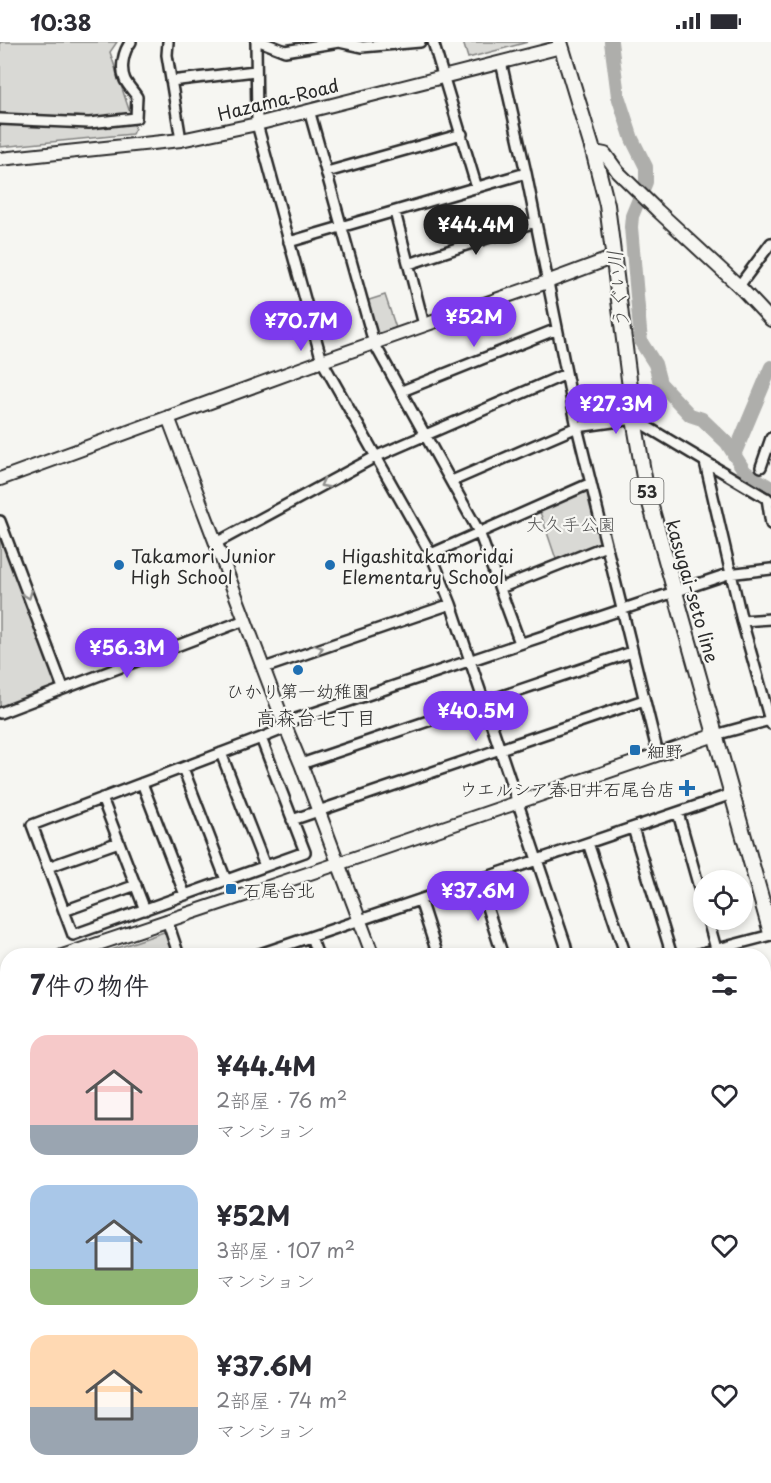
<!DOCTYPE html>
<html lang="ja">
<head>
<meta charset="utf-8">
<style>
	:root { --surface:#fff; --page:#f7f7f7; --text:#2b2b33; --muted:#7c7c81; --accent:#7c3aed }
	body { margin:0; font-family:"Playpen Sans","Klee One",sans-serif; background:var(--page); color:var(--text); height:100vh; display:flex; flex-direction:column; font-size:22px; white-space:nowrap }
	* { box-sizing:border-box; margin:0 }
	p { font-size:20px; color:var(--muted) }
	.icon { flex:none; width:33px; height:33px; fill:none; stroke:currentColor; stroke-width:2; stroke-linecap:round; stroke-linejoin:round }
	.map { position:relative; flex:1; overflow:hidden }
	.side { position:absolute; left:0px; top:906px; width:771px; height:536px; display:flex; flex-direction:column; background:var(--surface); border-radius:24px 24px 0 0; box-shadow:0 3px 9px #0003 }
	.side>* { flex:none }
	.fabs { position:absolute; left:693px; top:828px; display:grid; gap:12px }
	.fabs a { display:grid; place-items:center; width:60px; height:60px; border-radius:50%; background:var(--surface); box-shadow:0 3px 9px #0003; font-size:30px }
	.price { position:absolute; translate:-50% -51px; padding:0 14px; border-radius:21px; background:var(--accent); color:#fff; font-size:20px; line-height:39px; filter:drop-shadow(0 2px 3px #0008) }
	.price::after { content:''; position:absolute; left:50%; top:36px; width:18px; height:14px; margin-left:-9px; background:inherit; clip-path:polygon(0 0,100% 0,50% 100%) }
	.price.on { background:#222; color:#fff }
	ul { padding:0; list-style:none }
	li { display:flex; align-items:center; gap:18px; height:150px; padding:0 30px }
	li span { display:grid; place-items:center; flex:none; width:168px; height:120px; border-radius:18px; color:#555 }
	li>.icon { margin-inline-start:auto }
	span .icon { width:72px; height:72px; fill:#fffc; stroke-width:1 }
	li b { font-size:26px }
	h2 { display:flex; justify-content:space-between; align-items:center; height:72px; padding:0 30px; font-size:26px }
	.status { display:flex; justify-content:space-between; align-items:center; height:42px; padding:0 30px; background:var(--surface); direction:ltr }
	.status svg { height:16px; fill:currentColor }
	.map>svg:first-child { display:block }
	.green { fill:#d9d9d5; stroke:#828280; stroke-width:1.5 }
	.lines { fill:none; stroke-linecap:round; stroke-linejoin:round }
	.river { stroke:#aeaeab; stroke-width:14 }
	.street-casing { stroke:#2b2b2b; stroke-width:14 }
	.secondary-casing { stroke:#2b2b2b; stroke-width:16 }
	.primary-casing { stroke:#2b2b2b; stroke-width:18 }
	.street { stroke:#f6f6f2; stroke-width:9 }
	.secondary { stroke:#f6f6f2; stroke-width:12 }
	.primary { stroke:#f6f6f2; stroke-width:14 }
	.oneway { stroke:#90908e }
	.poi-dot { fill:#1f6fb2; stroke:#f6f6f2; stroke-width:2 }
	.labels { text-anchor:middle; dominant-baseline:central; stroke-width:4.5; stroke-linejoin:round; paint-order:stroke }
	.shield { fill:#f6f6f2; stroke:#686867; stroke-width:1.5 }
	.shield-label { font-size:16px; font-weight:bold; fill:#2b2b2b }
	.street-label { font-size:18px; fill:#2b2b2b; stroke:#f6f6f2 }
	.park-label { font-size:18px; fill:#565656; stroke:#f6f6f2 }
	.poi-label { font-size:18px; fill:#2b2b2b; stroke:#f6f6f2; text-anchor:start }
	.water-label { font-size:20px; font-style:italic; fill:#525251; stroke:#f6f6f2 }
	.neighbourhood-label { font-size:20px; fill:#2b2b2b; stroke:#f6f6f2 }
</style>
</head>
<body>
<div class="status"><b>10:38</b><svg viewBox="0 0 49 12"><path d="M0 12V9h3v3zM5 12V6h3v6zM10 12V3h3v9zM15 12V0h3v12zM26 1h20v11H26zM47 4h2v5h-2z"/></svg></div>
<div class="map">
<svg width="771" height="1441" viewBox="0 0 771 1441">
	<rect width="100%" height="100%" fill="#f6f6f2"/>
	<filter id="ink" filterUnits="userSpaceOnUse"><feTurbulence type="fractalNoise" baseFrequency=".0167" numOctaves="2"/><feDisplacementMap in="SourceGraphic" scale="12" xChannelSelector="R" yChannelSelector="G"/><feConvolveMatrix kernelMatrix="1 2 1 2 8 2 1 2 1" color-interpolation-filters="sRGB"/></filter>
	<g filter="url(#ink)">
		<path class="green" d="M0,0h117l-7,10 25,76 -3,6 -132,13z
			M463,0h65l-60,16z
			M385,253l11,33 -20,7 -10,-34z
			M586,446l3,2 13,52 -1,3 -44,17 -18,-53z
			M0,489l58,153 -2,3 -56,21z
			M505,832l7,21 -24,8 -5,-21z
			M167,889l9,25h-82z
			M7,949v63l-7,-10v-49z"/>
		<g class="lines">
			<path class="river" d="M611,0l7,54 14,43 14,28v15l-14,34 -1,11 10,115 14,22 5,19 30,32 12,4 25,24 18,29 26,16
				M734,413l37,-88"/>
			<defs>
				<path id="street" d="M168,0l-1,13 14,85
					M256,0l1,82 65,237 109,193 20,50 114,339 3,13
					M262,0l23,9 54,-9
					M339,0l23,5 58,-5
					M433,0l44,146
					M501,20l25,111 51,254 81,327
					M171,39l84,-10
					M309,68l65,233 105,189 41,111
					M0,77l89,4 47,-5 1,-21c-3,-5 -9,-11 -12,-17 -5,-11 -2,-29 6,-38
					M327,130l135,-38
					M395,170l29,113
					M289,200l237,-69
					M409,222l126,-42
					M739,244l32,-43
					M402,349l155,-62
					M705,420l37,159 29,103
					M761,425l10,-29
					M452,439l125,-54 57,-8 137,82
					M767,456l4,26
					M0,479l63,167
					M216,501l159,-86 191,-83
					M431,512l160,-71
					M500,546l106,-42
					M742,579l29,-2
					M264,626l187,-64
					M0,671l245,-93
					M284,681l444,-149 43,-5
					M715,693l55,-15
					M261,696l44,114 -232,83 -41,-110z
					M261,696l25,-10
					M221,711l44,113
					M301,722l331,-112
					M183,726l43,112
					M142,741l43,112
					M102,756l43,112
					M678,771l26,92
					M292,778l352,-120
					M633,786l39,128
					M588,801l38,113
					M48,825l71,-25
					M478,838l25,76
					M420,858l18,56
					M64,869l72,-26
					M167,878l12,36
					M708,878l10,36
					M311,895l7,19
					M254,914l478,-162
					M691,914l80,-21
					M0,1076l8,10
					M764,1091l7,2
					M0,1126l8,-9
					M0,1152l8,9
					M0,1197l8,8
					M0,1340l8,-7
					M0,1430l8,-6
					M55,1434l7,7
					M168,1434l57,7
					M598,1434l46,7
					M122,1441l1,-7
					M456,1441l1,-7
					M693,1441v-7"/>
				<path id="secondary" d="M594,112l6,-1 5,1 13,18 40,39 81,75 32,34
					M0,117l181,-19 76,-16 304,-77
					M168,375l118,311 15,36 72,192
					M0,437l322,-118 225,-79 67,-25
					M62,914l287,-96 366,-125
					M0,942l8,-5
					M0,1010l8,9
					M764,1304l7,1
					M275,1441l1,-7"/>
				<path id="primary" d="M560,0l34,112 13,51 27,214 12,70 125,444
					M764,1375l7,-56
					M754,1441l1,-7"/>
			</defs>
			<use href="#street" class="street-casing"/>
			<use href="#secondary" class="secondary-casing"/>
			<use href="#primary" class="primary-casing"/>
			<use href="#street" class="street"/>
			<use href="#secondary" class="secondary"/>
			<use href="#primary" class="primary"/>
		</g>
		<defs><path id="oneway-chevron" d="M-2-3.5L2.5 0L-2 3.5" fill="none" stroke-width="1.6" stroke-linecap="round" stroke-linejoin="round" transform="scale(1.5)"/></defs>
		<g class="oneway">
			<use href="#oneway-chevron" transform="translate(324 442) rotate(152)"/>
			<use href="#oneway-chevron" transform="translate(28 553) rotate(69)"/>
			<use href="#oneway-chevron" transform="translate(319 607) rotate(-19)"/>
		</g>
	</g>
	<g class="poi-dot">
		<circle cx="119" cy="523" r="6"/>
		<circle cx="330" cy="523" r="6"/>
		<circle cx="298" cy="628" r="6"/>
		<rect x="629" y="702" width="12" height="12" rx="3"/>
		<path d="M684 737h6v6h6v6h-6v6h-6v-6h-6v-6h6z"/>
		<rect x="225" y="841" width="12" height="12" rx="3"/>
	</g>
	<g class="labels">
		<rect class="shield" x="630.5" y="436" width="33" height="26" rx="4.5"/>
		<g class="shield-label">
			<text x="647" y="449">53</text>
		</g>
		<g class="street-label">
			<text transform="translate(278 57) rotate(-14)">Hazama-Road</text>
			<text transform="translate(693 549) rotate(74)">kasugai-seto line</text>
		</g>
		<g class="park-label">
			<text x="571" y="481">大久手公園</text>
		</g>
		<g class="poi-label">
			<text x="131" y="513">Takamori Junior<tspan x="131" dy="21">High School</tspan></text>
			<text x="342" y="513">Higashitakamoridai<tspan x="342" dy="21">Elementary School</tspan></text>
			<text x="298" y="648" text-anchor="middle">ひかり第一幼稚園</text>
			<text x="647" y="708">細野</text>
			<text x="675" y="746" text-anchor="end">ウエルシア春日井石尾台店</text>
			<text x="243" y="847">石尾台北</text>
		</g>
		<g class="water-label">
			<text transform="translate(617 248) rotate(-95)">うぐい川</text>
		</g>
		<g class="neighbourhood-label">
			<text x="316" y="675">高森台七丁目</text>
		</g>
	</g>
</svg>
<div class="fabs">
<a><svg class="icon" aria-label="locate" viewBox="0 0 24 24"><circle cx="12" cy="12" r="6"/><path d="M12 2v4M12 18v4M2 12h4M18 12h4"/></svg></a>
</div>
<b class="price on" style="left:476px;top:214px">¥44.4M</b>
<b class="price" style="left:474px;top:306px">¥52M</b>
<b class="price" style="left:301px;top:310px">¥70.7M</b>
<b class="price" style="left:616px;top:393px">¥27.3M</b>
<b class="price" style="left:127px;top:637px">¥56.3M</b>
<b class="price" style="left:476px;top:700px">¥40.5M</b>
<b class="price" style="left:478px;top:880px">¥37.6M</b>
<section class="side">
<h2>7件の物件<svg class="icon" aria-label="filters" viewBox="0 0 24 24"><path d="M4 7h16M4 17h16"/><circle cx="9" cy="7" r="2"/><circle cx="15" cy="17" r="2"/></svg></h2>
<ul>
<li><span style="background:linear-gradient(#f6c9c9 75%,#9aa5b1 0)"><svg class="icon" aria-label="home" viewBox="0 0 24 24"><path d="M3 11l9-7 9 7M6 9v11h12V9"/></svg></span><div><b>¥44.4M</b><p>2部屋 · 76 m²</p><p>マンション</p></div><svg class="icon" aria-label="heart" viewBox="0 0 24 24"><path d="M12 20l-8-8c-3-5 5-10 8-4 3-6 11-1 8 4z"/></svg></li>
<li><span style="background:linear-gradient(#a9c7e8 70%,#8fb573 0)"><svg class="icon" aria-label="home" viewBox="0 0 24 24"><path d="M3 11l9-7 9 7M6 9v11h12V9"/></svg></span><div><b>¥52M</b><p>3部屋 · 107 m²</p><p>マンション</p></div><svg class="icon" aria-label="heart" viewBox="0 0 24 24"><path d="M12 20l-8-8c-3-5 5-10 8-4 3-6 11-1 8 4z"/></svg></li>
<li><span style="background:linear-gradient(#ffd9b3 60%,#9aa5b1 0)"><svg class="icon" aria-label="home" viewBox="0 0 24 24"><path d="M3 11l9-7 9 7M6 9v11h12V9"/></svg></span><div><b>¥37.6M</b><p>2部屋 · 74 m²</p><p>マンション</p></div><svg class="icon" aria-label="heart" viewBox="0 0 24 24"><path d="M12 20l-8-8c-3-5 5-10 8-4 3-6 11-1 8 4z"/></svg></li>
</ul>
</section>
</div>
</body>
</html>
